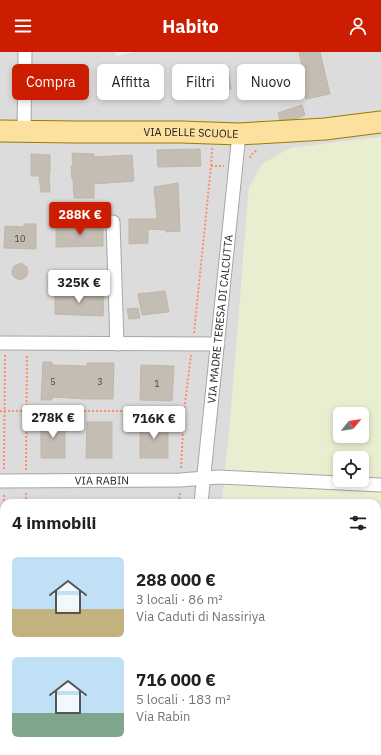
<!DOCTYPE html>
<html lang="it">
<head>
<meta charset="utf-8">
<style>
	:root { --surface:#fff; --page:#f6f6f6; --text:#202124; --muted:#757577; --accent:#cd1d00 }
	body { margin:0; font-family:"IBM Plex Sans",sans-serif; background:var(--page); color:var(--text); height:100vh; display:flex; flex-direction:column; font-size:15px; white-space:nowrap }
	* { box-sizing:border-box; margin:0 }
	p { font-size:13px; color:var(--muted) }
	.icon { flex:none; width:22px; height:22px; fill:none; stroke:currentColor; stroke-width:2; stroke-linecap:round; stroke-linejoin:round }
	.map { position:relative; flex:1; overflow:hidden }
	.panel { position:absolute; left:0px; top:447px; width:381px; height:256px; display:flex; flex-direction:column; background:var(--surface); border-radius:12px 12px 0 0; box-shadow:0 2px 6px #0003 }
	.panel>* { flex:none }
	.hud { position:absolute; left:12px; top:12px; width:357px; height:36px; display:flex; gap:8px }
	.needle { width:26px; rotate:60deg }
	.tools { position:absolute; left:333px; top:355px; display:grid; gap:8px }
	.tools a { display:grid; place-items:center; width:36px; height:36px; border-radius:6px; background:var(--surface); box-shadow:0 2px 6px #0003; font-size:20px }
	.price { position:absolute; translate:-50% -34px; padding:0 9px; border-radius:4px; background:#fff; color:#222; font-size:13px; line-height:26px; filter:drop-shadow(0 1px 2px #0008) }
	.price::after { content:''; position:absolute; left:50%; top:24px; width:12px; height:9px; margin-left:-6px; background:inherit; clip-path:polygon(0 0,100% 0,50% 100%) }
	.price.on { background:var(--accent); color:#fff }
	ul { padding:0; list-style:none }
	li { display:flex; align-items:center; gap:12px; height:100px; padding:0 12px }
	li span { display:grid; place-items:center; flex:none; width:112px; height:80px; border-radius:6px; color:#555 }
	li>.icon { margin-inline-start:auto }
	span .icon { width:48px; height:48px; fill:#fffc; stroke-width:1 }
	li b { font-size:17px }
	h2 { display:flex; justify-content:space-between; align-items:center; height:48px; padding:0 12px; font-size:17px }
	.pill { padding:0 14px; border-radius:6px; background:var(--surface); box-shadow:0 2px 6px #0003; font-size:14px; line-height:36px }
	.pill.on { background:var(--accent); color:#fff }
	header { display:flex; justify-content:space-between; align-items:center; height:52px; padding:0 12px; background:var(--accent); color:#fff; font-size:18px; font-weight:700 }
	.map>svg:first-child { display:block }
	.residential { fill:#dddcdc }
	.farmland { fill:#e8eed0; fill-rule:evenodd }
	.building { fill:#c4bdb4; stroke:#c1b6a7 }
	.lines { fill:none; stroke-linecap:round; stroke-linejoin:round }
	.street-casing { stroke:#a6a6a6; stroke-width:15 }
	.primary-casing { stroke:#997c00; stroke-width:23 }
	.path { stroke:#fa8e6b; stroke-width:2; stroke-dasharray:2 2; stroke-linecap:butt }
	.street { stroke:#fff; stroke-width:13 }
	.primary { stroke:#fce09d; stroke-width:21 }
	.labels { text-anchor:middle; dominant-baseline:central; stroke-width:3; stroke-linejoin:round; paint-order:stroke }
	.number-label { font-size:9px; fill:#484644 }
	.street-label { font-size:11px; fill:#1f1f1f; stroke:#fff }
</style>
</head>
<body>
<header><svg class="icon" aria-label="menu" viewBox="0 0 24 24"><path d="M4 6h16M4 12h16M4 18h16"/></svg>Habito<svg class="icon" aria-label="person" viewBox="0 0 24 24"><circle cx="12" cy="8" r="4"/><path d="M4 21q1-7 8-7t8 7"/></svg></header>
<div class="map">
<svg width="381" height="703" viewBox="0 0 381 703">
	<rect width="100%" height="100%" fill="#efede5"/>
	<path class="residential" d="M0,0h115l1,4 20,-4h245v85l-91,11 -41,39 -19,238 -8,78h-218v233l-4,-1z
		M381,564v139h-74l1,-4h69v-134z"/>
	<path class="farmland" d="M381,85v479l-4,1v-114h-155l8,-78 19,-238 13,-23 28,-16zM340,362h22v22h-22zM340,406h22v22h-22z
		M0,692h4v7h80l45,4h-129z
		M166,699h142l-1,4h-141z"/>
	<path class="building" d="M299,0h21l10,42 -24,5 -4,-20h3z
		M159,13l2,26 -23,1 -1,-19h3v-6z
		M228,14l3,23 -18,3 -4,-23z
		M63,19h22v21l-22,1z
		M302,53l3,10 -10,4 -15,1 -2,-7z
		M200,97l1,17 -43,1 -1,-17z
		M72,101l22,1v3l38,-2 2,26 -40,3v14h-20l-1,-19h-1l-1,-13 2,1z
		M31,102l19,1v19h-1l1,18h-9l-2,-16h-8z
		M178,131l2,48 -14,1v-2l-18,-1v14l-19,1v-25h28l-3,-32z
		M24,172h12v25l-32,-1 1,-22 19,1z
		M103,173v21l-47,1v-21z
		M21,211l6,4 1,5 -2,5 -6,3 -5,-2 -3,-4v-3l2,-5z
		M165,239l4,21 -27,3 -4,-21z
		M55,241l49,1 -1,22 -48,-2z
		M138,256l2,10 -11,1 -2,-10z
		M43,310h9v3l35,1v-3h27l-1,36h-27l-34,-2v3h-11z
		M141,313l33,1 -2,35 -32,-1z
		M41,368h24v38h-24z
		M87,370h25v36h-26z
		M140,370h28v36h-28z"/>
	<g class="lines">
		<defs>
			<g id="street">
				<path d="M24,79l1,-79"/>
				<path d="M113,170l4,122"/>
				<path d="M0,291l218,1"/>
				<path id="s1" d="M0,429l180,-1 38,-3 163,8"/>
				<path id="s2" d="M201,451l38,-369"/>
				<path d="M0,568h4"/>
			</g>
			<g id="primary">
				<path id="s3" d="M0,79l76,1h105l58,2 86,-5 56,-7"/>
			</g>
		</defs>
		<use href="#street" class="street-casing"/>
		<use href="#primary" class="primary-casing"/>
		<path class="path" d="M250,106l1,-3 6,-5
			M211,114h13
			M194,281l17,-167 1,-18
			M0,359h184
			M181,416l3,-57 7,-56
			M4,417l1,-114
			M26,418l1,-116
			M26,451v-11
			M179,451l1,-11
			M0,499h4
			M3,557l1,-116
			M0,641h4
			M159,703v-4"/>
		<use href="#street" class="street"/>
		<use href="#primary" class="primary"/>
	</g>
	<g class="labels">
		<g class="number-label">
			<text x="20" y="186">10</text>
			<text x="53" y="329">5</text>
			<text x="100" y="329">3</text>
			<text x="157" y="331">1</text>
		</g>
		<g class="street-label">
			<text stroke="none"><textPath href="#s3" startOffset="191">VIA DELLE SCUOLE</textPath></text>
			<text stroke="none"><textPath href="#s2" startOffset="185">VIA MADRE TERESA DI CALCUTTA</textPath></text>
			<text stroke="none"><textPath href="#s1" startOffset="102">VIA RABIN</textPath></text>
		</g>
	</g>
</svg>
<div class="tools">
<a><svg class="needle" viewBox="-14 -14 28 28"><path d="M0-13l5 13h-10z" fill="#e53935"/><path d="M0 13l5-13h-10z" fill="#757577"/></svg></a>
<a><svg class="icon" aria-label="locate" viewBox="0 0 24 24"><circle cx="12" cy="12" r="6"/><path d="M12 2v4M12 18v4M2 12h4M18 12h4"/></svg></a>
</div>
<b class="price on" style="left:80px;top:184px">288K €</b>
<b class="price" style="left:79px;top:252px">325K €</b>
<b class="price" style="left:53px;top:387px">278K €</b>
<b class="price" style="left:154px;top:388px">716K €</b>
<div class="hud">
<a class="pill on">Compra</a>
<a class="pill">Affitta</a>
<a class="pill">Filtri</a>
<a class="pill">Nuovo</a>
</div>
<section class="panel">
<h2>4 immobili<svg class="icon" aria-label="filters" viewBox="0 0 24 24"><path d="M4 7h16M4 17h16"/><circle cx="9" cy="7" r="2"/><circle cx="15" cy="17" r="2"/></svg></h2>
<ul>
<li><span style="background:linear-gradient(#bfe0f5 65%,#c2b280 0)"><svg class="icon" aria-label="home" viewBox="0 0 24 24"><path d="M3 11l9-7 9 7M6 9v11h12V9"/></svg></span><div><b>288 000 €</b><p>3 locali · 86 m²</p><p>Via Caduti di Nassiriya</p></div></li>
<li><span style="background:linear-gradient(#bfe0f5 70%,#7fa58c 0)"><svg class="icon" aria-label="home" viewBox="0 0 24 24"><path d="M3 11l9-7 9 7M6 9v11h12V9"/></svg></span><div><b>716 000 €</b><p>5 locali · 183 m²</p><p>Via Rabin</p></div></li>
</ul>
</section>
</div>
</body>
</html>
